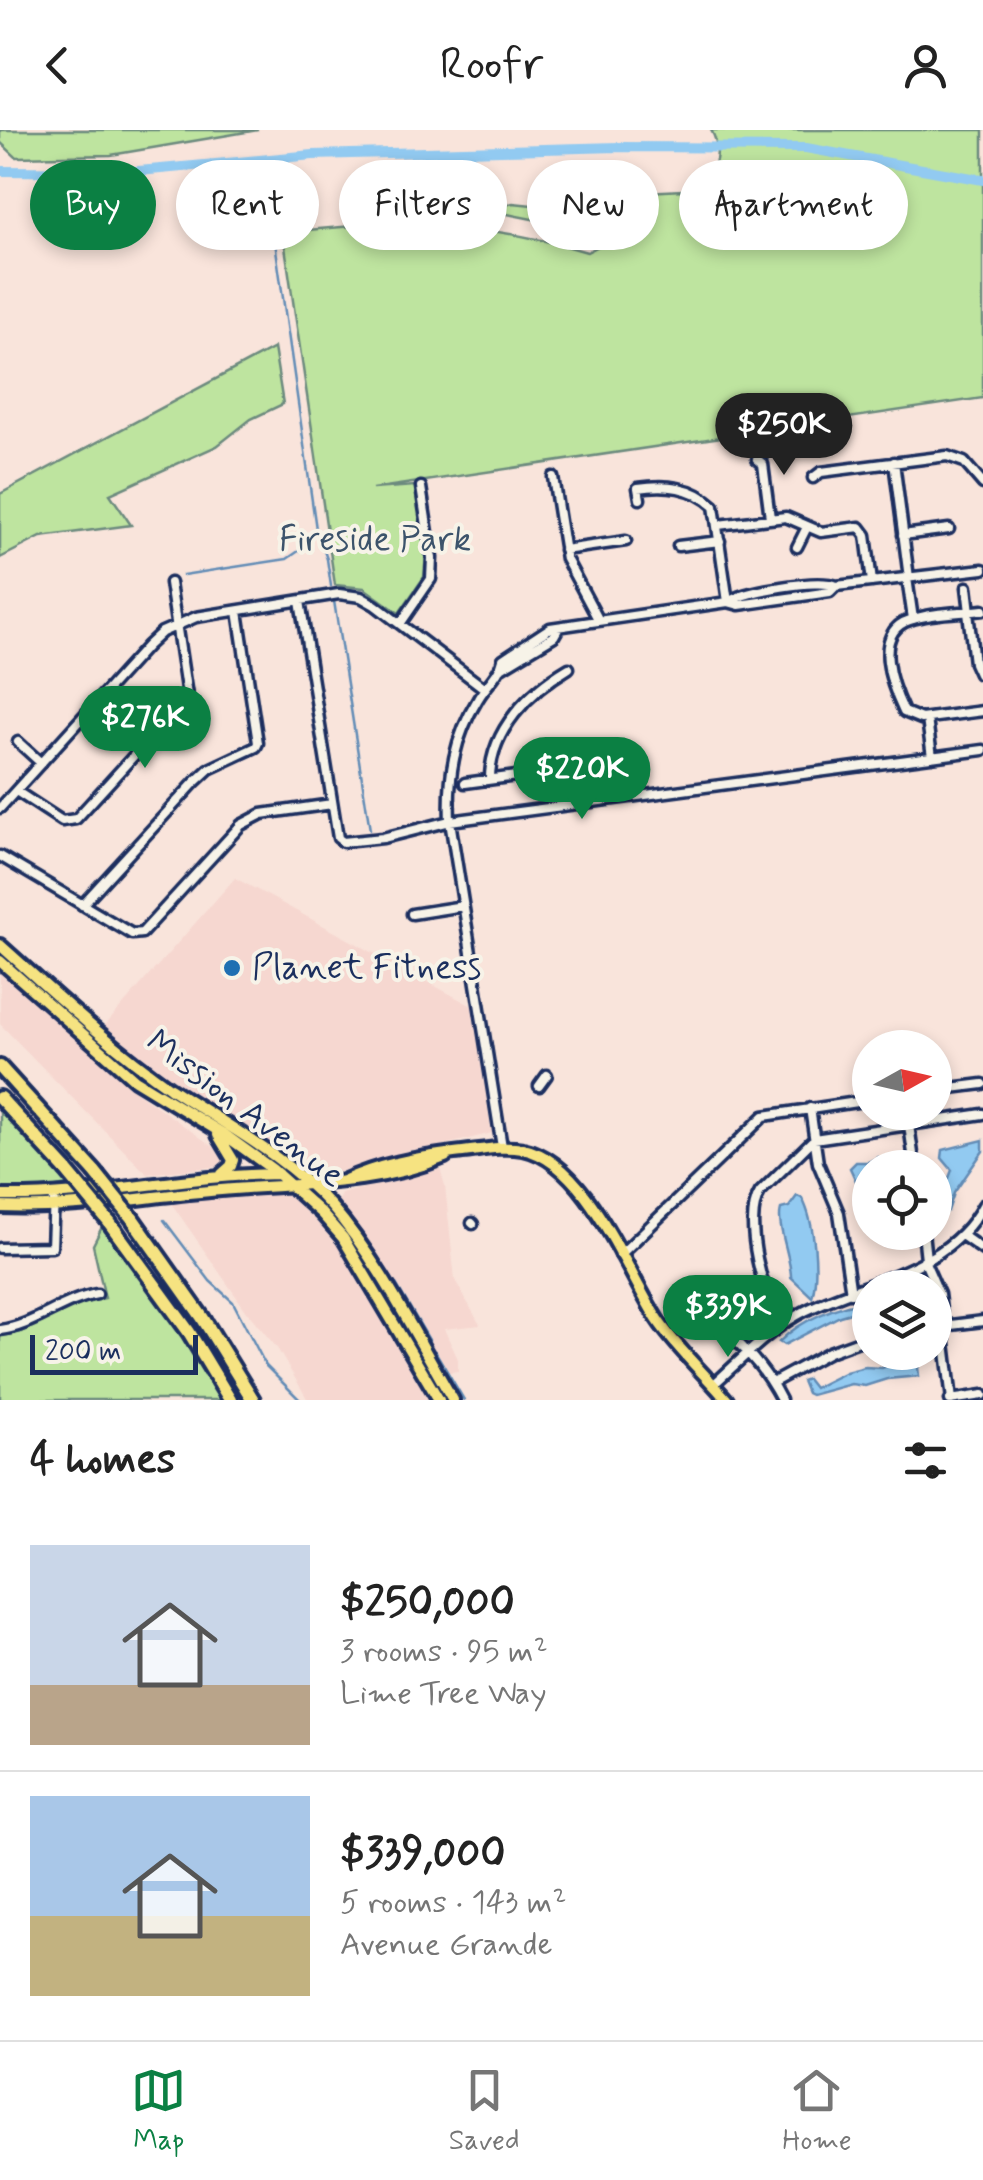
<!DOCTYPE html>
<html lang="en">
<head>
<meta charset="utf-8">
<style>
	:root { --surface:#fff; --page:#f2f2f2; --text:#222; --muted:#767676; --line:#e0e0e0; --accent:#0b8043 }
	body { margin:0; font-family:Mynerve,sans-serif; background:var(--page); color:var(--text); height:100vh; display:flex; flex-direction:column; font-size:38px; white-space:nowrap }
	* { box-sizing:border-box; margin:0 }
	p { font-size:32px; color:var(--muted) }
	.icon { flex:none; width:55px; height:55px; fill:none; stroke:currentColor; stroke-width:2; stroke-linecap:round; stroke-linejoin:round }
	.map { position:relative; height:1270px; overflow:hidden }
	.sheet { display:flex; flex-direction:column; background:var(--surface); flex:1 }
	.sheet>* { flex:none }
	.banner { position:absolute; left:30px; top:30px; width:925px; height:90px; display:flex; gap:20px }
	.needle { width:65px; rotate:82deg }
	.controls { position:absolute; left:852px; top:900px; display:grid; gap:20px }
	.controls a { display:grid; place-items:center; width:100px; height:100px; border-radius:50%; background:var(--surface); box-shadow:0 5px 15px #0003; font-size:50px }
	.scale { position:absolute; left:30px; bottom:25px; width:168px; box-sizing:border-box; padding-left:10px; border:5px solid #1b2f5e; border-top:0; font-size:28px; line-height:35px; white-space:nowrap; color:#1b2f5e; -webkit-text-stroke:8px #f7f3e8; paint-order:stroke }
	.price { position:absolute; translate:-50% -85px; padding:0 22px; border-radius:35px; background:var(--accent); color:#fff; font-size:32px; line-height:65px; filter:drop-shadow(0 2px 5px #0008) }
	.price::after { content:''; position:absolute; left:50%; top:60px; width:30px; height:22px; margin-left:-15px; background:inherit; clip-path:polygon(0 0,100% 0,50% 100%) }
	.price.active { background:#222; color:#fff }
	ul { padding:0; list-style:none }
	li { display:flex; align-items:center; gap:30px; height:250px; padding:0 30px }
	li+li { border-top:2px solid var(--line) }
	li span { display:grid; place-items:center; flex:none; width:280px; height:200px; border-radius:0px; color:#555 }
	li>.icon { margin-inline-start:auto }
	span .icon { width:120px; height:120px; fill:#fffc; stroke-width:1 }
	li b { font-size:42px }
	h2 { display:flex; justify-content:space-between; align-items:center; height:120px; padding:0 30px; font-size:42px }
	.chip { padding:0 35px; border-radius:45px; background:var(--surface); box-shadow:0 5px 15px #0003; font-size:35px; line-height:90px }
	.chip.active { background:var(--accent); color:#fff }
	header { display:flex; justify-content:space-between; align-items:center; height:130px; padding:0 30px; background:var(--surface); font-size:45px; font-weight:600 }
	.tab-bar { display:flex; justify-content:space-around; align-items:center; height:140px; border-top:2px solid var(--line); background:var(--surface); font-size:28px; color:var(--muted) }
	.tab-bar a { display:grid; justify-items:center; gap:5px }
	.tab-bar .active { color:var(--accent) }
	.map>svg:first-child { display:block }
	.built { fill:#f6d7d0 }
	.green { fill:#bee49f; stroke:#6c8a7e; stroke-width:2.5 }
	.water { fill:#92caf1; stroke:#628cb6; stroke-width:2.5 }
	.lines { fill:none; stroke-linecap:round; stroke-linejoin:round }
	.stream { stroke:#628cb6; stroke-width:2.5 }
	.river { stroke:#92caf1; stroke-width:10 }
	.minor-casing { stroke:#1b2f5e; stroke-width:15 }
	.major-casing { stroke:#1b2f5e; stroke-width:18 }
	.highway-casing { stroke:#1b2f5e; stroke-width:20 }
	.minor { stroke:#f7f3e8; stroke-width:8 }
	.major { stroke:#f6e381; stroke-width:10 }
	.highway { stroke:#f6e381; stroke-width:12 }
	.highway-bridge-casing { stroke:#1b2f5e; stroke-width:20; stroke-linecap:butt }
	.highway-bridge { stroke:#f6e381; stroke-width:12 }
	.poi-dot { fill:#1f6fb2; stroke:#f7f3e8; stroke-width:4 }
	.labels { text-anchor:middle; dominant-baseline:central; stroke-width:8; stroke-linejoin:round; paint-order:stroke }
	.park-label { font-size:35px; fill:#3c536b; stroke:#f7f3e8 }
	.poi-label { font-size:35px; fill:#1b2f5e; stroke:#f7f3e8; text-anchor:start }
	.street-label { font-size:35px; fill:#1b2f5e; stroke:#f7f3e8 }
</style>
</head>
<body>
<header><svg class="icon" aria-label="back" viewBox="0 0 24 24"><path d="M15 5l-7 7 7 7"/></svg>Roofr<svg class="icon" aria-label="person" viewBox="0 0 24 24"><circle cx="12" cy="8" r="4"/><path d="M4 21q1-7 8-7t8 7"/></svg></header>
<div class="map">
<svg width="983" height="1270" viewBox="0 0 983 1270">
	<rect width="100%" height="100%" fill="#f9e4db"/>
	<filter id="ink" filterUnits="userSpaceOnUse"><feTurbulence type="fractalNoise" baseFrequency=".01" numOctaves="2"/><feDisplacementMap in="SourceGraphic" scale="20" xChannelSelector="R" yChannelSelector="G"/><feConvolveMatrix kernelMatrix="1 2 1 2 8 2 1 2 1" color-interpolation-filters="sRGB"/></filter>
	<g filter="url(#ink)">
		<path class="built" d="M235,748l237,128 20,127 -154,39 -35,-3 -153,-103 -49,-36z
			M0,839l138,124 84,60 5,4 -3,9 -77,8 -147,-150z
			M440,1038l5,18 10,94 25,45 -36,4 14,30v12l-15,2 -105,-172 3,-7z
			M270,1062l18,3 46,43 98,162h-124l-31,-52 -30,-36 -78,-112z"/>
		<path class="green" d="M0,0h258l-147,25 -95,2 -16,-15z
			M711,0h272v268l-611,91 43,-3 12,65 -2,15 -1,11 -25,36 -35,-25 -29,-3 -52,-352c108,-14 200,-12 304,19l23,-12 -23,-10 -100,-20 26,-7 19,2 26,-15 17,-3c-1,9 0,17 8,22l43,1 19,-18 58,-3c12,-19 20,-39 8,-59z
			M274,218l9,56 -32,15 -34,27 -107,48 21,31 -90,12 -41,21v-64z
			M0,976l72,78 -36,7 -36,-2z
			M104,1093l83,117 34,60h-221v-65l21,-3 47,-26 37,-8 -12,-53z"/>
		<path class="water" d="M983,1010v11l-29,42 -6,18 -13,10v-6l10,-7 1,-22 6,-16 -10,-12 1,-8z
			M878,1027l7,2 2,8 -17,1v43l-20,-43 6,-6h12z
			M797,1066l5,2c13,25 17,75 10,99l-21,-20c0,-20 -15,-52 -10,-68l8,-2z
			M870,1170l-2,8 -28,8 -56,29 -5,-3c21,-22 59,-37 91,-42z
			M911,1227l14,4 -7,6 1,9 -32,3 -22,7 -14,-2 -40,11 -4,-2 -5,-12 5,-2 7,9 32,-16 19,-5 17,1z"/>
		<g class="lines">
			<path class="stream" d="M263,29l10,65
				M275,112l41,287 11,30 4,27
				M183,445l104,-16 19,-13 10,-17
				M334,471l36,229
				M164,1090l46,61 23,21 33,64 34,34
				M396,1154l33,56
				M435,1221l29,49"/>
			<path class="river" d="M0,41l128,1 185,-17 306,-8 187,1 177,32"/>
			<defs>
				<path id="minor" d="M757,329l6,5 7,54
					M894,332l15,116
					M553,347l13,82 32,60
					M813,348l8,-6 126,-16 17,6 19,22
					M640,369l-2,-11c28,-4 54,-2 76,18l14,96
					M718,395l68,-8 35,15 39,-5 6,8 6,47
					M903,405l46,-6
					M678,416l42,-5
					M797,417l10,-20
					M564,420l62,-9
					M907,448l6,41
					M967,457l3,25
					M300,471l38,237 5,4 40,-4 67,-17 533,-71
					M728,472c16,-11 91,-24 108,-16
					M983,480c-23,3 -50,2 -73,10 -39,12 -18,67 -6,92l17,7 62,-8
					M968,482l6,51 5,11
					M400,494l31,-45 1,-21 -11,-71
					M501,538l53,-32 4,-7
					M927,589l5,38
					M18,612l23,21
					M490,649c0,-49 40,-88 79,-111
					M465,653l118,-16
					M16,661l46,30 14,-2 84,-92 26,-18 2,-7 -18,-119
					M0,678l147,-162 15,-14 34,-15 143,-23 22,3 14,8 109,83
					M0,726l132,78 10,-1 99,-108 21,-11 70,-10
					M82,775l113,-123 14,-13 47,-22 2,-4 -20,-132
					M412,784l51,-8
					M539,956l8,-11
					M935,960l48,-6
					M810,978l8,55 21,50 12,80
					M909,995l6,43
					M502,1017l-52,-326c-2,-46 4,-83 28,-122 8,-14 22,-25 25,-40l47,-31 178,-26 11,3 91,-13 6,-6 147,-17
					M472,1093l1,1
					M923,1102l3,27
					M963,1106l20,14
					M0,1118l52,-1 2,-52
					M620,1125l144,-139 106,-16
					M924,1130l15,34 13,106
					M702,1177c8,13 18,20 29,29 20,18 38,40 50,64
					M782,1195c-19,-27 -40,-104 -22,-133l54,-53 169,-25
					M935,1197l48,-6
					M0,1200c34,-4 62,-30 97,-36
					M772,1253l57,-31 41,-15
					M714,1254c28,-25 57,-56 91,-73 60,-31 144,-40 178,-106
					M950,1270l33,-5"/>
				<path id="major" d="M0,815c55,49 109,100 170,143 54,36 117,69 161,118 48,55 85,131 122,194
					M0,831l135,119 90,55 47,34 49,44 22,25 96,162
					M218,1005l15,25 -2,6 -9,8
					M343,1051c36,-17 73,-23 111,-28 24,-2 45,-8 69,-4 63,13 102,119 134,170 19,29 48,55 70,81
					M0,1066c93,2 185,-21 278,-22
					M0,1077c73,3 147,-11 221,-17 76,-7 152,-3 224,-33"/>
				<path id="highway" d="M0,937l95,105
					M0,968l66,72
					M132,1088l70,99 51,83
					M109,1092l80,110 41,68"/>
			</defs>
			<use href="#minor" class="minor-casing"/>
			<use href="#major" class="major-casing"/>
			<use href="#highway" class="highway-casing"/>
			<use href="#minor" class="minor"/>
			<use href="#major" class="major"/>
			<use href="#highway" class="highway"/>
			<defs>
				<path id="highway-bridge" d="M66,1040l43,52
					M95,1042l37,46"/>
			</defs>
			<use href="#highway-bridge" class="highway-bridge-casing"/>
			<use href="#highway-bridge" class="highway-bridge"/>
		</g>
	</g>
	<circle class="poi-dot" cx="232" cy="838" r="10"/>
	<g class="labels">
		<g class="park-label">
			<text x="375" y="410">Fireside Park</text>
		</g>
		<g class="poi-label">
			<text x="252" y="838">Planet Fitness</text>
		</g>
		<g class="street-label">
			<text transform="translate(245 979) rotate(37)">Mission Avenue</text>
		</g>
	</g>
</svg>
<div class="controls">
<a><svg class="needle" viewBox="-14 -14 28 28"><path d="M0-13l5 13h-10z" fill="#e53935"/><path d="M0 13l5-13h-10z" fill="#767676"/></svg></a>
<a><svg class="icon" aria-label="locate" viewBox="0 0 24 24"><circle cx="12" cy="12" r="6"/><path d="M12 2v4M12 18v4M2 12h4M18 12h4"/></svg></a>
<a><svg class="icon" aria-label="layers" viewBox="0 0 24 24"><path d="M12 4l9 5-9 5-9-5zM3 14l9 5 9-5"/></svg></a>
</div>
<div class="scale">200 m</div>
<b class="price active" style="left:784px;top:348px">$250K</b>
<b class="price" style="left:145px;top:641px">$276K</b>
<b class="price" style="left:582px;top:692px">$220K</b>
<b class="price" style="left:728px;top:1230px">$339K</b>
<div class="banner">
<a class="chip active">Buy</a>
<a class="chip">Rent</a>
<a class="chip">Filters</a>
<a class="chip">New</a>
<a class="chip">Apartment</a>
</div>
</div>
<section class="sheet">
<h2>4 homes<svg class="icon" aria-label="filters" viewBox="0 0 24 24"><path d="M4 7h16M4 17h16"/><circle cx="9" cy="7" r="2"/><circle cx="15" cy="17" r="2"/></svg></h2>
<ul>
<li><span style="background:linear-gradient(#c9d6e8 70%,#b9a48a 0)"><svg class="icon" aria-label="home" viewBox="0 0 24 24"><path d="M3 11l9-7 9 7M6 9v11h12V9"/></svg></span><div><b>$250,000</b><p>3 rooms · 95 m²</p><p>Lime Tree Way</p></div></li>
<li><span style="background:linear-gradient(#a9c7e8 60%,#c2b280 0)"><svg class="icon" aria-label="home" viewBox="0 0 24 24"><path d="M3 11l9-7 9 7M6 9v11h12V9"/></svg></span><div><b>$339,000</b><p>5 rooms · 143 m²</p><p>Avenue Grande</p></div></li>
</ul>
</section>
<nav class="tab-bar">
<a class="active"><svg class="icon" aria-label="map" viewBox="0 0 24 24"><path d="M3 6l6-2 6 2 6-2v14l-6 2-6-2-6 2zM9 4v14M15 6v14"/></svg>Map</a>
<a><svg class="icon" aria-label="saved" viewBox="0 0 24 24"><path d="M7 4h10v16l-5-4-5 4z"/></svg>Saved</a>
<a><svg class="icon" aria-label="home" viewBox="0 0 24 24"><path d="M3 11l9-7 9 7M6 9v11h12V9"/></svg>Home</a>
</nav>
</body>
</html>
